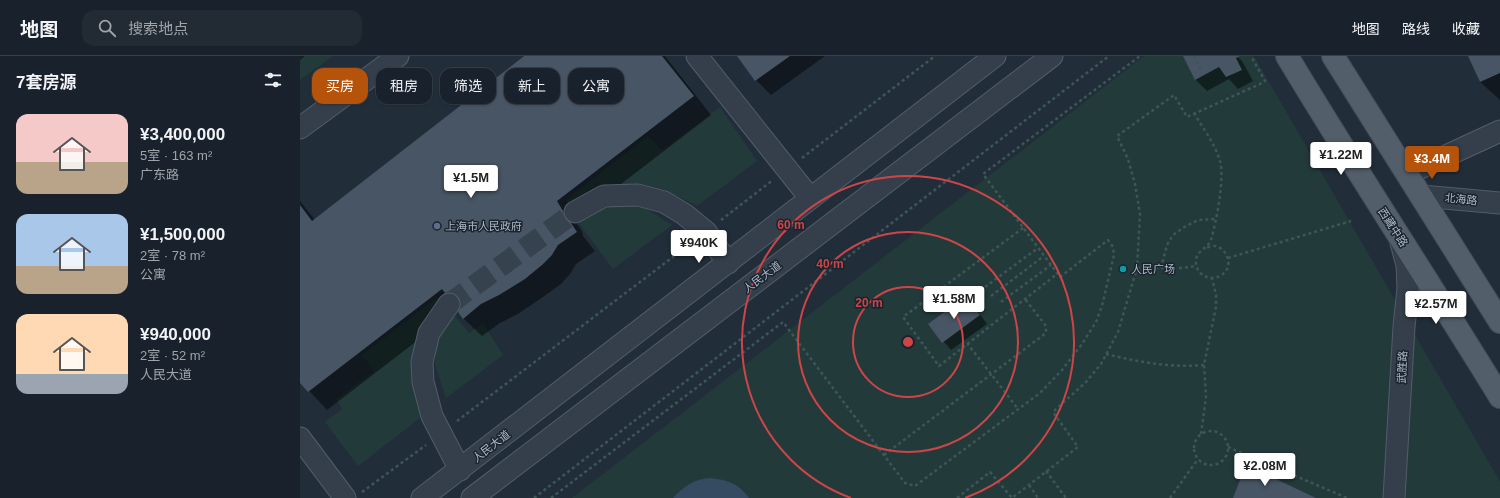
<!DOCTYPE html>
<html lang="zh">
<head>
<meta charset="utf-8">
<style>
	:root { --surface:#19222c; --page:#222a34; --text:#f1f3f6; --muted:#9fa4a9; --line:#373f48; --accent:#b45309 }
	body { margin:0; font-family:Arial,"Noto Sans SC",sans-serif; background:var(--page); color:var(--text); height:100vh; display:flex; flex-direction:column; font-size:15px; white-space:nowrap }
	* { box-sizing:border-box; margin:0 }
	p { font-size:13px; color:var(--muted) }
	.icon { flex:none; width:22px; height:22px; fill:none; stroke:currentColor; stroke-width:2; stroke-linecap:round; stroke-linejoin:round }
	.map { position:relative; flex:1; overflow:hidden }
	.drawer { display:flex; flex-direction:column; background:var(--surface); width:300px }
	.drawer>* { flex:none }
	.banner { position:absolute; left:12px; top:12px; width:380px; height:36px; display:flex; gap:8px }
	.price { position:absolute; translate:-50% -34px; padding:0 9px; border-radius:4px; background:#fff; color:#222; font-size:13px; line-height:26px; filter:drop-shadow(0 1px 2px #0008) }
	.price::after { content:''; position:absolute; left:50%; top:24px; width:12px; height:9px; margin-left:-6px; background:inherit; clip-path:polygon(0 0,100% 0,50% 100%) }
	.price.selected { background:var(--accent); color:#fff }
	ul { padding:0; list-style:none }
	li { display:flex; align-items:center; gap:12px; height:100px; padding:0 16px }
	li span { display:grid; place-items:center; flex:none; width:112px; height:80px; border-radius:12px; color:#555 }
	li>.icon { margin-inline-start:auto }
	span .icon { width:48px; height:48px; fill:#fffc; stroke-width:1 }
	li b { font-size:17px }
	h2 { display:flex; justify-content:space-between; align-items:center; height:48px; padding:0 16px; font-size:17px }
	.pill { padding:0 14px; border-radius:12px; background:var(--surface); box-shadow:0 1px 3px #0004,0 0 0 1px var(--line); font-size:14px; line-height:36px }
	.pill.selected { background:var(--accent); color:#fff }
	header { display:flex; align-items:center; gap:24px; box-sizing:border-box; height:56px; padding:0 20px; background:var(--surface); border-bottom:1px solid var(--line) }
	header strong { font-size:19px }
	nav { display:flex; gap:22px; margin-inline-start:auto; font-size:14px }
	.search { width:280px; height:36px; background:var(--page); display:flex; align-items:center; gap:10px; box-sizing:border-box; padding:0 14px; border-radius:12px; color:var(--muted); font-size:15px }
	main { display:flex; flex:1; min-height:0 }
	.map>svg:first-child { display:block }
	.green { fill:#233a3b }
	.water { fill:#344b62 }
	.shadow { fill:#0007 }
	.building { fill:#475564 }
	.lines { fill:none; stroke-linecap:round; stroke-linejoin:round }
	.minor-tunnel { stroke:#36434f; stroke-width:21; stroke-dasharray:21 10; stroke-linecap:butt }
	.minor-casing { stroke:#525d68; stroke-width:23 }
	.major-casing { stroke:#414b57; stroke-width:24 }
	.path { stroke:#3d5656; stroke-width:2.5; stroke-dasharray:3 3; stroke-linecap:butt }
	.minor { stroke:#343f4b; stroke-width:21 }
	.major { stroke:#525f6b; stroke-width:22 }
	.ring { fill:none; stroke:#ce4548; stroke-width:2 }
	.service-dot { fill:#5c6f8a; stroke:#1a242f; stroke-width:1.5 }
	.culture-dot { fill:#0f9aa8; stroke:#1a242f; stroke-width:1.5 }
	.labels { text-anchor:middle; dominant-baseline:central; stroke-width:3; stroke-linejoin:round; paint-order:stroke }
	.street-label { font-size:11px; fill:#afbac7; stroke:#1a242f }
	.poi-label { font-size:11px; fill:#afbac7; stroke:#1a242f; text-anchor:start }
	.centre { fill:#ce4548; stroke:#1a242f; stroke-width:2 }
	.ring-label { font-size:12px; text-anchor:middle; font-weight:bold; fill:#ce4548; stroke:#1a242f; stroke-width:3; stroke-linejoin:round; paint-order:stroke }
</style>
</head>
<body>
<header>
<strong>地图</strong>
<div class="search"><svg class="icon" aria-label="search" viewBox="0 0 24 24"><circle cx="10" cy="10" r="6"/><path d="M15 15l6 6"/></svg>搜索地点</div>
<nav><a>地图</a><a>路线</a><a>收藏</a></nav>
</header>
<main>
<section class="drawer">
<h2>7套房源<svg class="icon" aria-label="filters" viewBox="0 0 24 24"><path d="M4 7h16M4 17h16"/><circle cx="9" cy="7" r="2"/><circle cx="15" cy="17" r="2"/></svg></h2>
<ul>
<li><span style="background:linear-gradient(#f6c9c9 60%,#b9a48a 0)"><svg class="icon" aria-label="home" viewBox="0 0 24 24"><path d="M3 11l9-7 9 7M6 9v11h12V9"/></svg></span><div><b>¥3,400,000</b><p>5室 · 163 m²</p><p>广东路</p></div></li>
<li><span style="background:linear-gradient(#a9c7e8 65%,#b9a48a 0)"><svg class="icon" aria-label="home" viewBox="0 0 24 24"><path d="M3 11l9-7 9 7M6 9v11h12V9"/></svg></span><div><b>¥1,500,000</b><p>2室 · 78 m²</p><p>公寓</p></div></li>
<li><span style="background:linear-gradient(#ffd9b3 75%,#9aa5b1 0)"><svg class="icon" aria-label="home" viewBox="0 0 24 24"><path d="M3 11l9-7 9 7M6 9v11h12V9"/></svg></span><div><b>¥940,000</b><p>2室 · 52 m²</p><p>人民大道</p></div></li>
</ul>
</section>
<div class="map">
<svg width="1200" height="442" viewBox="0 0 1200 442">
	<rect width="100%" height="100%" fill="#212e3a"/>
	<path class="green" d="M0,0h33l-33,24z
		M844,0h110l246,426v16h-928z
		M420,51l37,54 -60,45c-33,-17 -59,-30 -97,-16 -10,3 -20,11 -29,17l-5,-7 82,-64 14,14z
		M328,150l17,2 27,17 -59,44 -35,-47 2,-2 29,-13z
		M138,241l6,7 -30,76 6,38 -62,48 -33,-44 17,-13 -6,-10 38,-28 -12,-16z
		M155,260l14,17 14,-10 20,32 -57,43 -11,-33 1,-15 4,-13 6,-13z"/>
	<path class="water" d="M410,422c17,2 28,5 39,20h-76c10,-11 21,-19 37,-20z"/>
	<path class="shadow" d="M0,0h5l-5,4z
		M224,0h141l46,59 -137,105 8,11 1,5 12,15 -19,13 -6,10 -9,10 -18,13 -25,17 -18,9 -18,13 -19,-18 -2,-11 -134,103 -27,-29v-180l15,19z
		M438,0h87l-54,39 -15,-15z
		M884,0h53l5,5 11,20 -15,8 -9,-10 -22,12 -12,-12z
		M1169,0h31v44l-20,-18z
		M666,242l8,8 13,18 -36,26 -22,-25z"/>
	<path class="building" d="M224,0h138l32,40 -137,105 6,10 2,7 6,5 6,9 -19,13 -6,10 -10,10 -17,14 -26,16 -18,9 -18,15 -5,-7 3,-7 -1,-6 -5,-5 -5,-2 -5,1 -3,-4 -134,103 -8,-9v-178l12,16z
		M437,0h53l-35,25z
		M883,0h57l-4,2 6,12 -16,7 -7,-10 -24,13z
		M1168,0h32v17l-20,9z
		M666,240l14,19 -38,28 -14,-19z
		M955,413l61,29h-83l9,-23 5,-5z"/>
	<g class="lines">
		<path class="minor-tunnel" d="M149,248l126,-92"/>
		<defs>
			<path id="minor" d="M397,0l113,142
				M0,72l98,-72
				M1107,118l93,-43
				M1122,140l78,7
				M275,156l29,-16 34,-1 26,7 20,12 22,18 22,31
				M149,248l-20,29 -7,29 1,20 9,34 28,54
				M0,382l45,60
				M122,442l573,-442
				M172,442l580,-442
				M1094,442l10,-171 4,-39 -1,-23 -6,-22"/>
			<path id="major" d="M987,0c69,115 143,227 213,341
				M1033,0l167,266"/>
		</defs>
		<use href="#minor" class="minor-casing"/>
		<use href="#major" class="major-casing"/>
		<path class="path" d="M894,0l7,14
			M894,57c9,15 21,31 26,48 5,17 -4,62 -9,79 -3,8 -13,10 -15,19 -2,14 12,23 24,17 14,-7 9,-27 -5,-30 -3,0 -7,1 -9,2
			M502,102l133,-102
			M421,164l52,-40
			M723,172l-120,89 36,49 118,-92
			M928,202l123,-37
			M837,212h45l14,-2
			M861,212l6,-23 6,-10 13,-9 12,-6 18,-1
			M685,231l53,-39
			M691,240l53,-40
			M701,246l50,-37
			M667,287l51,66
			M806,298c32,8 65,14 98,11
			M157,365l233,-177
			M894 392a17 17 0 1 1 34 0a17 17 0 1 1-34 0Z
			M901,378l5,-37 -2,-32 12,-58v-12l-4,-17
			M928,391l119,51
			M584,399l162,-122v-7l-21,-27
			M746,415l20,27
			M729,429l9,13
			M62,436l64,-47
			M234,442l575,-442
			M251,442l232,-176 122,161 10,3 4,-3 121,-90 22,-23 20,-26 14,-22 6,-16 12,-51 -1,-8 -5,-7 -48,37 -77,-103 157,-118
			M657,442l33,-26 22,26 66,-51 -25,-35 33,-30 15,-18 17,-32 19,-64 3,-54 -5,-30 -7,-25 -11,-23 57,-41 13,22 73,-33 5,-3 -14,-25
			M870,442l28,-39"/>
		<use href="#minor" class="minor"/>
		<use href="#major" class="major"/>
	</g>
	<g class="ring">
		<circle cx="608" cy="286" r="55"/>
		<circle cx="608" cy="286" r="110"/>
		<path d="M551 442A166 166 0 1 1 665 442"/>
	</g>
	<circle class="service-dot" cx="137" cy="170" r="4"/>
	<circle class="culture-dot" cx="823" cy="213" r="4"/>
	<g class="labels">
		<g class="street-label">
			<text transform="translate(1161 143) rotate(6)">北海路</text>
			<text transform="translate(1093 171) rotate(57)">西藏中路</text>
			<text transform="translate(462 221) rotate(-37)">人民大道</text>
			<text transform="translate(1102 311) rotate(-87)">武胜路</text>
			<text transform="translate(191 390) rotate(-38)">人民大道</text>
		</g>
		<g class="poi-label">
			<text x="145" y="170">上海市人民政府</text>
			<text x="831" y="213">人民广场</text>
		</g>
	</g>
	<circle cx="608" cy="286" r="6" class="centre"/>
	<g class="ring-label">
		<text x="491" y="173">60 m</text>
		<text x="530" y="212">40 m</text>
		<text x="569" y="251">20 m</text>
	</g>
</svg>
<b class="price" style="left:1041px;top:120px">¥1.22M</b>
<b class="price selected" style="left:1132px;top:124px">¥3.4M</b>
<b class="price" style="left:171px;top:143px">¥1.5M</b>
<b class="price" style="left:399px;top:208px">¥940K</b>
<b class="price" style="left:654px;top:264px">¥1.58M</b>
<b class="price" style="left:1136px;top:269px">¥2.57M</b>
<b class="price" style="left:965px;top:431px">¥2.08M</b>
<div class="banner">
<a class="pill selected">买房</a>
<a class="pill">租房</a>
<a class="pill">筛选</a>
<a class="pill">新上</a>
<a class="pill">公寓</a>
</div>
</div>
</main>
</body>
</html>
